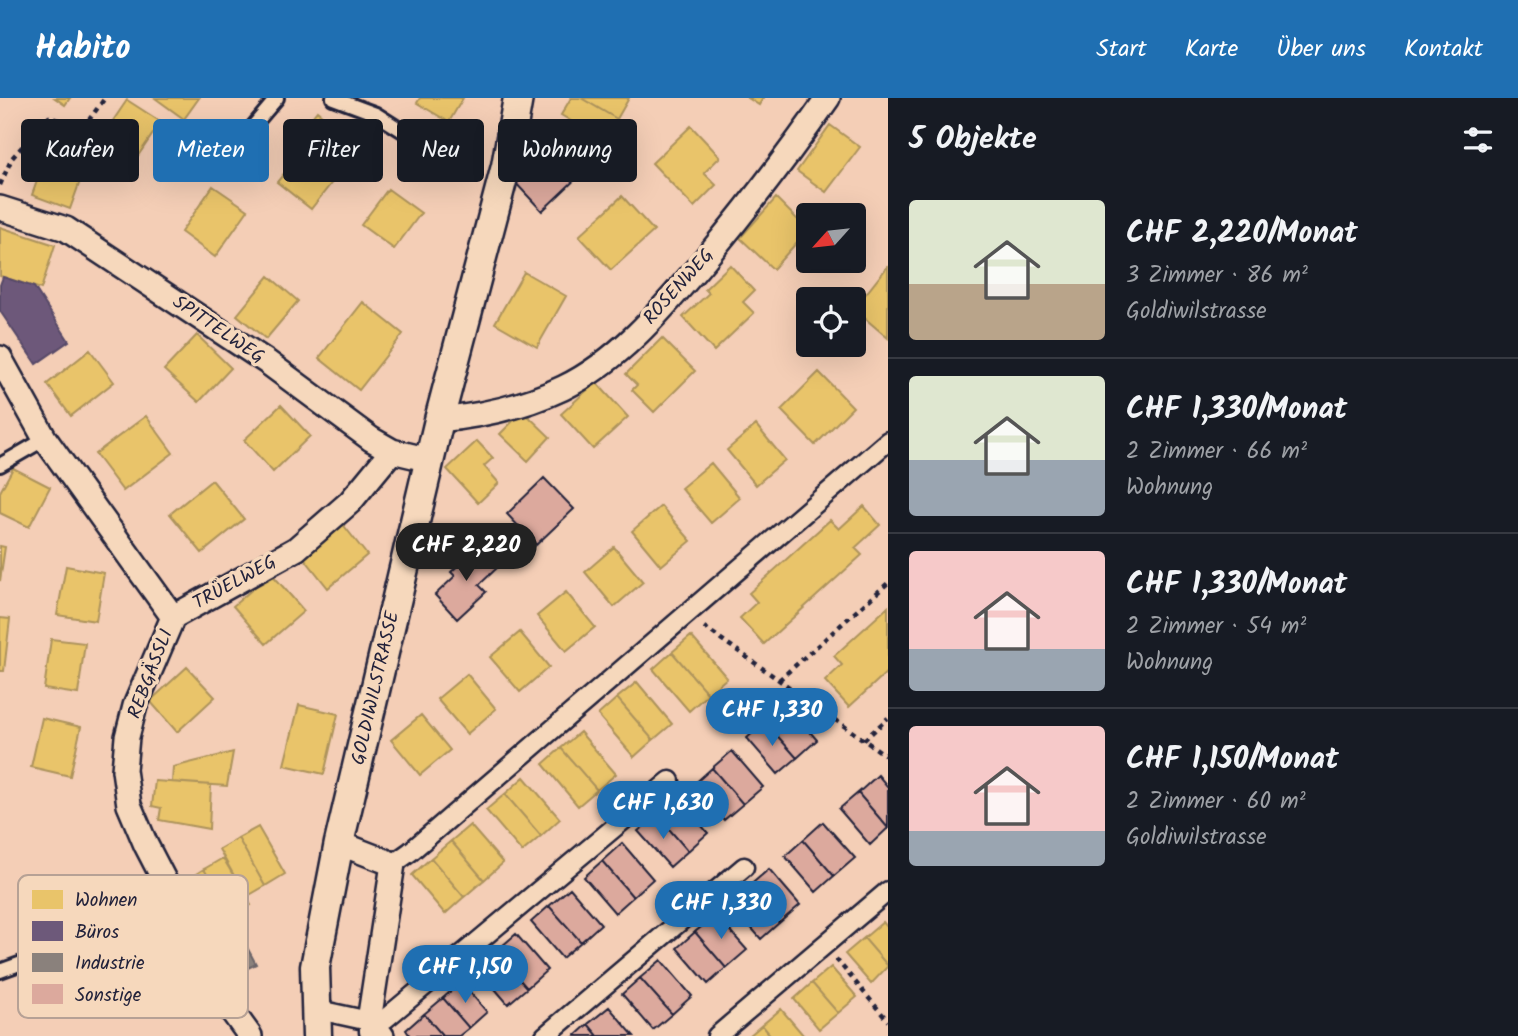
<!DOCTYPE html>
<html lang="de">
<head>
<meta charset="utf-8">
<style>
	:root { --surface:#171b24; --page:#20242c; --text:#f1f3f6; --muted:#9ea1a6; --line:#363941; --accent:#1f6fb2 }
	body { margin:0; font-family:Kalam,sans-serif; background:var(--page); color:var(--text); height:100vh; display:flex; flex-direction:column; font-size:26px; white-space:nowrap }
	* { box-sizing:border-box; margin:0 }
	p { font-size:23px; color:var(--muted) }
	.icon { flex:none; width:38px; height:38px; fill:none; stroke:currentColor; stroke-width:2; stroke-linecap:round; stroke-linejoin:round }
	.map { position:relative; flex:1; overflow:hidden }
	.details { display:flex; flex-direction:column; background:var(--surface); width:630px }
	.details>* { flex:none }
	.top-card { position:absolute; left:21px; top:21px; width:665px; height:63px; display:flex; gap:14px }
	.needle { width:46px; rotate:243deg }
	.buttons { position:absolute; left:796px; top:105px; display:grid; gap:14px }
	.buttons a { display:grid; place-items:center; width:70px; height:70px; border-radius:7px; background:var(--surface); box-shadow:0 7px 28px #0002; font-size:35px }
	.price { position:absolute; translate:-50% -60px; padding:0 16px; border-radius:24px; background:var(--accent); color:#fff; font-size:23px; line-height:46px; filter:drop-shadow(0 2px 4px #0008) }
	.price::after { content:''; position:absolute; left:50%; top:42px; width:21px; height:16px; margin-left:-10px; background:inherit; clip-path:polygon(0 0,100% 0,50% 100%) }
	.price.selected { background:#222; color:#fff }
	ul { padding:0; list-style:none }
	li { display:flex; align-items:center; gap:21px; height:175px; padding:0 21px }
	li+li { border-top:2px solid var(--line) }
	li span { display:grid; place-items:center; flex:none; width:196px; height:140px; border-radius:7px; color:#555 }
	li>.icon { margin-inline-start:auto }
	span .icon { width:84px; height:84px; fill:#fffc; stroke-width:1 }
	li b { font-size:30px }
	h2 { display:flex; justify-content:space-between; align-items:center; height:84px; padding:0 21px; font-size:30px }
	.pill { padding:0 24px; border-radius:7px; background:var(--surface); box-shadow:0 7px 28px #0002; font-size:24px; line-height:63px }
	.pill.selected { background:var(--accent); color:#fff }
	header { display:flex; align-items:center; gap:42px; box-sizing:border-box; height:98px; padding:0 35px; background:var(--accent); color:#fff }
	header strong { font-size:33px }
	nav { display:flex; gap:38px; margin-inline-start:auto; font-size:24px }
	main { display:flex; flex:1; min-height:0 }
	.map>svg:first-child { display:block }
	.homes { fill:#e9c46a; stroke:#ad935c; stroke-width:2 }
	.offices { fill:#6d597a; stroke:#564867; stroke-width:2 }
	.industry { fill:#8a817c; stroke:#6b6468; stroke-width:2 }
	.building { fill:#dca99d; stroke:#22223b; stroke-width:2 }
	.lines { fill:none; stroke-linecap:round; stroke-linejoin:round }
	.service-casing { stroke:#22223b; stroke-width:18 }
	.pedestrian-casing { stroke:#22223b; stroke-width:23 }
	.minor-casing { stroke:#22223b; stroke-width:28 }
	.tertiary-casing { stroke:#22223b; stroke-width:33 }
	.path { stroke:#22223b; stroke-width:4.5; stroke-dasharray:5 5; stroke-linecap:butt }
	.service { stroke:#f6d8bc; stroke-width:12 }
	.pedestrian { stroke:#f6d8bc; stroke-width:18 }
	.minor { stroke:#f6d8bc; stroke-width:23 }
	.tertiary { stroke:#f6d8bc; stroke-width:28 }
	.labels { text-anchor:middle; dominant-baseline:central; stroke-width:7; stroke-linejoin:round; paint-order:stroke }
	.street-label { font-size:19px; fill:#22223b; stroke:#f6d8bc }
	.key { fill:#f6d8bc; stroke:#b6a195; stroke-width:2 }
	.key-label { font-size:19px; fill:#22223b }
</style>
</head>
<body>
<header>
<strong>Habito</strong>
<nav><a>Start</a><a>Karte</a><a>Über uns</a><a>Kontakt</a></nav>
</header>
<main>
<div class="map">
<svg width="888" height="938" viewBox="0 0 888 938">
	<rect width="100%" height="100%" fill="#f4ceb6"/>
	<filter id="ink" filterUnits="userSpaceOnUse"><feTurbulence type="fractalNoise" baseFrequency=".0143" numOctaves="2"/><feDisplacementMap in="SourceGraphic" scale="14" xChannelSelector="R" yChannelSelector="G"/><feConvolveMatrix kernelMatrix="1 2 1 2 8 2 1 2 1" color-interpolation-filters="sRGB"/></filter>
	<g filter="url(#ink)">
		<path class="homes" d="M55,0h15l-5,7z
			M155,0h44l-15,21z
			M420,0h43l-14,24 -32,-19z
			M571,0h10l36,21 -13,22 -43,-26z
			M581,0h48l-12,21z
			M748,0h15l-4,7z
			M127,2l34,22 -26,38 -33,-23z
			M317,13l31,26 -23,29 -26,-11 -10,-9z
			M830,27l30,22 -34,45 -29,-21z
			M691,28l29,31 -16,16 12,12 -22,22 -42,-44z
			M299,57l26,11 12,10 -26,33 -34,-27z
			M46,58l38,14 -14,39 -38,-14z
			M213,88l35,24 -33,47 -34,-25z
			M388,91l33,24 -27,36 -33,-24z
			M622,98l32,35 -43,39 -32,-34z
			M776,100l32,32 -35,39 -33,-31z
			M0,129l55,18 -14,44 -41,-13z
			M730,167l24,26 -11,11 11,11 -40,38 -31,-34 26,-24 -4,-4z
			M888,168v72l-34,-29z
			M524,174l42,24 -29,51 -42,-24z
			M269,178l29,25 -32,38 -29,-24z
			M363,204l40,32 -44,56 -40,-32z
			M197,237l34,33 -32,34 -35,-32z
			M662,240l33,33 -41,41 -22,-22 5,-5 -11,-11z
			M90,252l24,32 -43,34 -24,-32z
			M819,274l34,35 -38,38 -34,-35z
			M596,284l32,35 -35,32 -32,-35z
			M281,307l29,31 -37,36 -29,-32z
			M523,313l27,26 -22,24 -28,-27z
			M146,318l27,37 -50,38 -28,-37z
			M756,327l29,35 -29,25 -29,-35z
			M477,343l16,17 -9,8 15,17 -21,20 -31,-34z
			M711,365l29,35 -29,25 -30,-35z
			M13,370l37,19 -21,40 -29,-14v-21z
			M212,382l32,39 -42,34 -32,-39z
			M661,408l30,35 -30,25 -29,-35z
			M864,408l16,19 -25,23 7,7 -98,89 -24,-26 17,-16 -8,-9 81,-73 9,9z
			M341,424l26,33 -39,33 -27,-34z
			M0,448l5,1 -5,34z
			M614,449l29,35 -29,25 -29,-35z
			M66,468l38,7 -8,48 -39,-6z
			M271,475l33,38 -38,33 -33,-38z
			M566,494l29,35 -29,24 -29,-35z
			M888,509v64l-39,36 -24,-26 17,-16 -8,-9z
			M0,520l10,1 -6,52h-4z
			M520,534l29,35 -29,25 -30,-35z
			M691,538l36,42 -19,16 -36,-42z
			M51,541l34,4 -7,51 -34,-5z
			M672,554l36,42 -19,17 -36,-42z
			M187,569l28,30 -38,35 -27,-31z
			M467,576l29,35 -29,25 -30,-35z
			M637,584l35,42 -19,16 -36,-42z
			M617,600l36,42 -19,17 -36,-42z
			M299,607l39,9 -14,60 -40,-9z
			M421,617l29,35 -30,25 -29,-35z
			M42,620l39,9 -11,49 -39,-9z
			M580,634l36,42 -19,16 -36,-42z
			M561,650l36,42 -19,16 -35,-42z
			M233,654l-6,34 -55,-4 1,-15z
			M524,679l36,42 -19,17 -36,-42z
			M155,683l56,4 -2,44 -50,-9 2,-12 -9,-2z
			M505,696l36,42 -19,16 -36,-42z
			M470,727l33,38 -19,17 -33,-39z
			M258,729l27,47 -20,12 -27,-48z
			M238,740l27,48 -19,11 -27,-48z
			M451,743l33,39 -20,17 -33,-39z
			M223,760l28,47 -20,11 -27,-47z
			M431,760l33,39 -19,17 -33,-39z
			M204,771l27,47 -19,12 -27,-47z
			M883,824l5,6v38l-24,-28z
			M864,840l24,28 -17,18 -26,-30z
			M831,869l26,30 -19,16 -26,-30z
			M812,885l26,30 -19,16 -25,-30z
			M781,911l23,27h-33l-9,-11z
			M762,927l9,11h-22z"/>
		<path class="offices" d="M3,179l31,10 35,54 -33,23 -36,-53v-26z"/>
		<path class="industry" d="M234,825l22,41 -16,8 -22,-40z"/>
		<path class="building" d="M551,44l30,32 -39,37 -30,-32z
			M544,380l30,31 -38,36 -29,-31z
			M478,449l19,21 -18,17 7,7 -29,27 -22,-24 20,-19 -4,-4z
			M786,606l31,36 -20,18 -32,-36z
			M765,624l32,36 -19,16 -31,-36z
			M732,653l31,36 -20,17 -31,-36z
			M712,670l31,36 -19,16 -31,-35z
			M878,677l10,12v41l-30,-35z
			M858,695l30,35 -18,17 -31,-36z
			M677,699l31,36 -20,18 -31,-36z
			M657,717l31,36 -18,16 -32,-36z
			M823,724l32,36 -21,18 -31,-36z
			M803,742l31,36 -18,16 -31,-36z
			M622,745l31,36 -20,18 -31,-36z
			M602,763l31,36 -18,16 -31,-36z
			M769,771l31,36 -21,18 -31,-36z
			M748,789l31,36 -18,16 -31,-36z
			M570,790l31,36 -20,18 -32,-36z
			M549,808l32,36 -19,16 -31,-36z
			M716,817l31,35 -21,18 -31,-36z
			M695,834l31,36 -18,16 -31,-36z
			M516,836l31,36 -20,18 -32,-36z
			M495,854l32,36 -19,16 -31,-36z
			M661,862l31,36 -20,18 -32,-36z
			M640,880l32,36 -19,16 -31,-36z
			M461,884l26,30 -18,16 -26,-30z
			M443,900l26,30 -10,8h-16l-19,-22z
			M609,909l25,29h-36l-10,-12z
			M424,916l19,22h-33l-4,-6z
			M588,926l10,12h-23z"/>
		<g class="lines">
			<defs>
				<path id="service" d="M333,0l43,16 33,21
					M210,65l34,-26 33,-39
					M0,367l45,-26
					M0,873l177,-64"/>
				<path id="pedestrian" d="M393,766l17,-12 478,-411
					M314,911l55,12v11
					M369,923l16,-2 285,-238
					M545,938l199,-169
					M717,938l171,-145"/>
				<path id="minor" d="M0,110l66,21 201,133 104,77 21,12 38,9
					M0,260l45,81 128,178 123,-68 54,-47 42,-51
					M439,322c42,-4 86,-14 124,-32 58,-28 101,-81 142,-129 43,-52 84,-105 123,-161
					M173,519l-38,89 -8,31 -3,33 5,35 17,40 86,166 18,25
					M339,745l54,21 -24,157 13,15"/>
				<path id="tertiary" d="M317,938l-2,-69 24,-124 100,-423 67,-254 12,-68"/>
			</defs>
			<use href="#service" class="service-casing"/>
			<use href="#pedestrian" class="pedestrian-casing"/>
			<use href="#minor" class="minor-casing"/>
			<use href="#tertiary" class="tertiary-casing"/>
			<path class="path" d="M0,87l12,-27 37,-41 34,11 22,-30
				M704,529l184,130
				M779,582l109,-97
				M864,642l24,-22
				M836,861l52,62"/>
			<use href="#service" class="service"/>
			<use href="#pedestrian" class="pedestrian"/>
			<use href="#minor" class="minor"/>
			<use href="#tertiary" class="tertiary"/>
		</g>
	</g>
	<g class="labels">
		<g class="street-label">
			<text transform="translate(679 189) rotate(-48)">ROSENWEG</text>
			<text transform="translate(218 232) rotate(34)">SPITTELWEG</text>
			<text transform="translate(235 485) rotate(-29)">TRÜELWEG</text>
			<text transform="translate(151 576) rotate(-69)">REBGÄSSLI</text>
			<text transform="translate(376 590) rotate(-77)">GOLDIWILSTRASSE</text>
		</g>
	</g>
	<rect x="18" y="777" width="230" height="143" rx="10" class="key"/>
	<rect x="32" y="792" width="31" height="19" fill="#e9c46a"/>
	<rect x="32" y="823" width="31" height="20" fill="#6d597a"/>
	<rect x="32" y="855" width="31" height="19" fill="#8a817c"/>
	<rect x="32" y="886" width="31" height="20" fill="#dca99d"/>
	<g class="key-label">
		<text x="75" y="808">Wohnen</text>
		<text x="75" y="840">Büros</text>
		<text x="75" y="871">Industrie</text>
		<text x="75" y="903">Sonstige</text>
	</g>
</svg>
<div class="buttons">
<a><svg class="needle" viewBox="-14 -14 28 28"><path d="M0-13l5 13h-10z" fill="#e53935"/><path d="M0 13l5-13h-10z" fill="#9ea1a6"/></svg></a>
<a><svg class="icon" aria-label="locate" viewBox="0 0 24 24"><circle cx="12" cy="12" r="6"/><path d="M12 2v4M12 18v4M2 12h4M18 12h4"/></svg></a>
</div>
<b class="price selected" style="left:466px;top:485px">CHF 2,220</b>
<b class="price" style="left:772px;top:650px">CHF 1,330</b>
<b class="price" style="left:663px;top:743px">CHF 1,630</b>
<b class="price" style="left:721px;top:843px">CHF 1,330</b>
<b class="price" style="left:465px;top:907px">CHF 1,150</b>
<div class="top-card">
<a class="pill">Kaufen</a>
<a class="pill selected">Mieten</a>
<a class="pill">Filter</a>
<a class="pill">Neu</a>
<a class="pill">Wohnung</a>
</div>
</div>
<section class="details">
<h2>5 Objekte<svg class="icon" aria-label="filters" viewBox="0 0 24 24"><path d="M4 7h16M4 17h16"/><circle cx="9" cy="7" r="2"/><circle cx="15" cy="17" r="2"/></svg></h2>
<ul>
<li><span style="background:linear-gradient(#dfe7d0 60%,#b9a48a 0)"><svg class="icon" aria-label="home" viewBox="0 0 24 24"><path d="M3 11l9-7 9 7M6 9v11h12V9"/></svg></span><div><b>CHF 2,220/Monat</b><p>3 Zimmer · 86 m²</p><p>Goldiwilstrasse</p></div></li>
<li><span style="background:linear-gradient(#dfe7d0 60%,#9aa5b1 0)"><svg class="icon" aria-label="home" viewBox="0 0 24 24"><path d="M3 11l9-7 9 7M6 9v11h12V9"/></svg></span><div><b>CHF 1,330/Monat</b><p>2 Zimmer · 66 m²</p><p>Wohnung</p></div></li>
<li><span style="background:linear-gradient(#f6c9c9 70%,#9aa5b1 0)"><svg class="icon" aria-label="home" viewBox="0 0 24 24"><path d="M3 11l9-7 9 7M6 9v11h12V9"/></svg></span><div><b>CHF 1,330/Monat</b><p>2 Zimmer · 54 m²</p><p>Wohnung</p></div></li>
<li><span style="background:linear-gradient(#f6c9c9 75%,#9aa5b1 0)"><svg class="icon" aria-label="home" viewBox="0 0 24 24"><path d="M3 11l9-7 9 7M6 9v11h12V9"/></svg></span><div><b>CHF 1,150/Monat</b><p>2 Zimmer · 60 m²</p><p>Goldiwilstrasse</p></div></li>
</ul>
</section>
</main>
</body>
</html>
